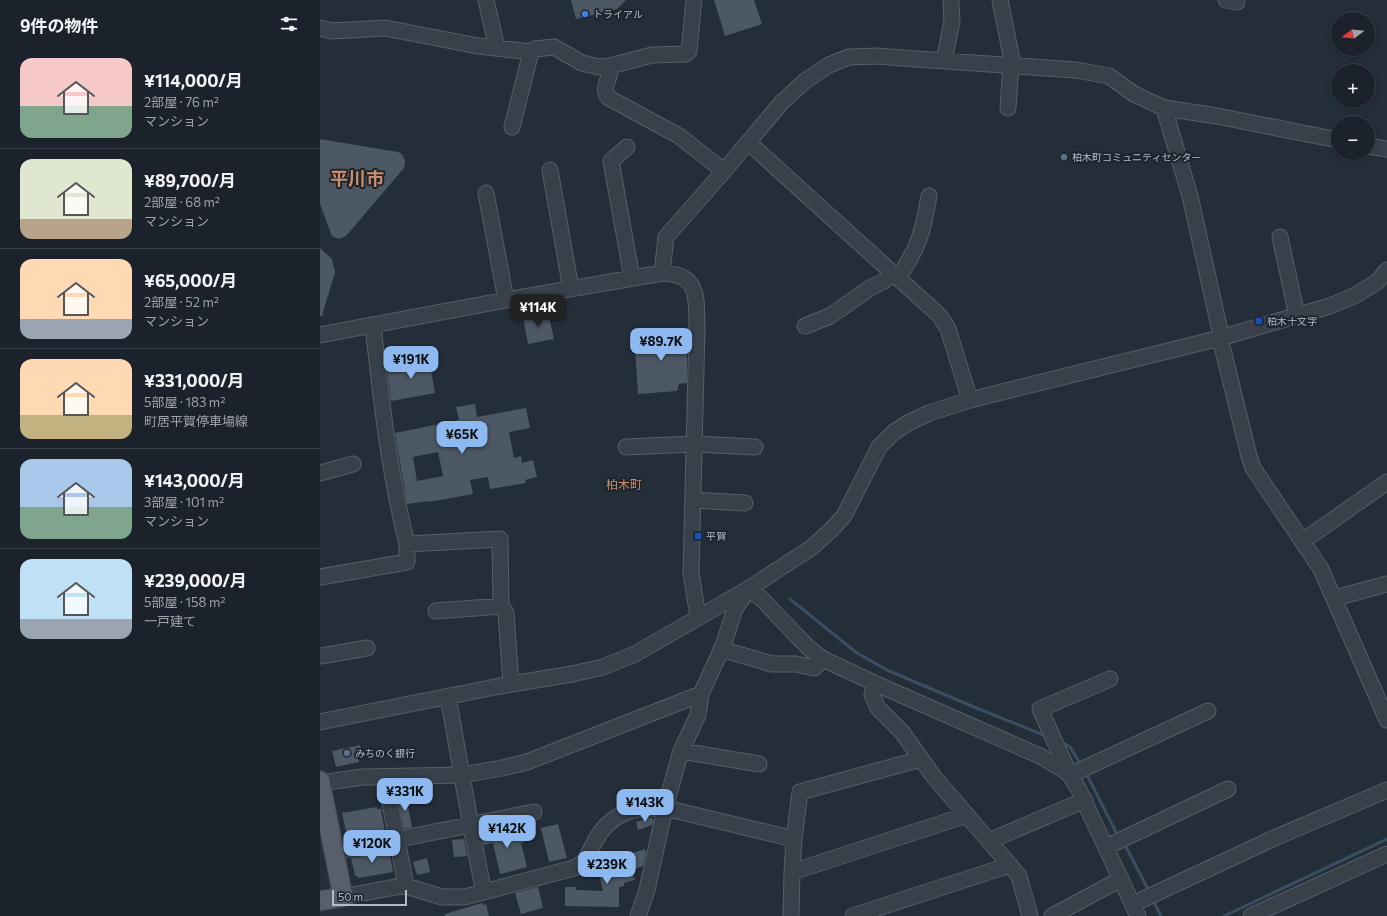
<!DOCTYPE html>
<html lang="ja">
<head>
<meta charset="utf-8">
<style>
	:root { --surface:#1b222b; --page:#282f37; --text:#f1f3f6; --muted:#a0a4a9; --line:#393f47; --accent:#8eb9f0 }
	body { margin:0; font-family:Commissioner,"Noto Sans JP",sans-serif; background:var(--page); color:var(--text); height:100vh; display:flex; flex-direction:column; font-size:15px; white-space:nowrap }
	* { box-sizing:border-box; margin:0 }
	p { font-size:13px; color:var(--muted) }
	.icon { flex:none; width:22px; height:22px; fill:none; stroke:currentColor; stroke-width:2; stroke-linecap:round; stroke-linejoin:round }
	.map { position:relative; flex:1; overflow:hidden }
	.panel { display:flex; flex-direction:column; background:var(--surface); width:320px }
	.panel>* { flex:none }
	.needle { width:26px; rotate:254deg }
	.tools { position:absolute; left:1011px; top:12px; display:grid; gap:8px }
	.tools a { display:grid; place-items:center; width:44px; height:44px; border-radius:50%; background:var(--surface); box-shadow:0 2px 6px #0003,0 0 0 1px var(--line); font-size:20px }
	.scale { position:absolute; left:12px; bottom:10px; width:75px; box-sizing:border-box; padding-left:4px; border:2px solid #b3bbc6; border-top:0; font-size:11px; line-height:14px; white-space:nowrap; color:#b3bbc6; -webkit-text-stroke:3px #1d252f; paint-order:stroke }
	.price { position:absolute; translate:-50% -34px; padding:0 9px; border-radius:8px; background:var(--accent); color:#111; font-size:13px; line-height:26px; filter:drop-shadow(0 1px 2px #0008) }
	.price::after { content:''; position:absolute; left:50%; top:24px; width:12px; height:9px; margin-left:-6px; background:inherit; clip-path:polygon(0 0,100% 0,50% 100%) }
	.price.active { background:#222; color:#fff }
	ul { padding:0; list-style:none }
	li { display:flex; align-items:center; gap:12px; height:100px; padding:0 20px }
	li+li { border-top:1px solid var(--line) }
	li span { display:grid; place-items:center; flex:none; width:112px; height:80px; border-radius:12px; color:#555 }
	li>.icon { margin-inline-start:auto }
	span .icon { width:48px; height:48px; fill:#fffc; stroke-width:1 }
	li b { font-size:17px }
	h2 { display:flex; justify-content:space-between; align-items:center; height:48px; padding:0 20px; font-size:17px }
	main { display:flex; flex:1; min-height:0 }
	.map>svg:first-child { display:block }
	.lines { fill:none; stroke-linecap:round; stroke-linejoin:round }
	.stream { stroke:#3a4d61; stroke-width:3 }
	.building { fill:#4c5965; fill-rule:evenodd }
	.minor-casing { stroke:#565e68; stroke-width:17 }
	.major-casing { stroke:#414953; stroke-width:21 }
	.minor { stroke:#38404a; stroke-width:15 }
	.major { stroke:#565f6a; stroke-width:19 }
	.shop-dot { fill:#3f7fe0; stroke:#1d252f; stroke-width:1.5 }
	.service-dot { fill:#5c6f8a; stroke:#1d252f; stroke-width:1.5 }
	.transit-dot { fill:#1a4fb4; stroke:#1d252f; stroke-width:1.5 }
	.labels { text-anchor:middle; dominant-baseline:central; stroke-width:4; stroke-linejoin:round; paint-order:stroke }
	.poi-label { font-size:10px; fill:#b3bbc6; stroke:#1d252f; text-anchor:start }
	.quarter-label { font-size:12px; fill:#cc8d68; stroke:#1d252f }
	.town-label { font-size:18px; font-weight:bold; fill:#cc8d68; stroke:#1d252f }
</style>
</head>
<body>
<main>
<section class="panel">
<h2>9件の物件<svg class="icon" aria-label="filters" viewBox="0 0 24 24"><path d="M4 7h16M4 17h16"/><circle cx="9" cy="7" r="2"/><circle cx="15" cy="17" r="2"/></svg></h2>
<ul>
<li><span style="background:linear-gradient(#f6c9c9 60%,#7fa58c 0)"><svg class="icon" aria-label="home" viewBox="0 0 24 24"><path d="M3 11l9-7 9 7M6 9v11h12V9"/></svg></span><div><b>¥114,000/月</b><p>2部屋 · 76 m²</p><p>マンション</p></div></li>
<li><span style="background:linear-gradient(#dfe7d0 75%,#b9a48a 0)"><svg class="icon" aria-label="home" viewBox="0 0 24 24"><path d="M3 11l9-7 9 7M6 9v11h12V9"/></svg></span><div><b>¥89,700/月</b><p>2部屋 · 68 m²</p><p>マンション</p></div></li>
<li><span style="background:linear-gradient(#ffd9b3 75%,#9aa5b1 0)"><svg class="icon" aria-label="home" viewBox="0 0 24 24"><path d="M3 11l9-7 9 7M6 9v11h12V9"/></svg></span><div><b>¥65,000/月</b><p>2部屋 · 52 m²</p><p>マンション</p></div></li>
<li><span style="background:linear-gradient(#ffd9b3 70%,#c2b280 0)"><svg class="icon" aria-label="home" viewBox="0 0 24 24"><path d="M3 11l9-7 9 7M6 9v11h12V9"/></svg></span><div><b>¥331,000/月</b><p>5部屋 · 183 m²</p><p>町居平賀停車場線</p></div></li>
<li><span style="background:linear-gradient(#a9c7e8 60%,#7fa58c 0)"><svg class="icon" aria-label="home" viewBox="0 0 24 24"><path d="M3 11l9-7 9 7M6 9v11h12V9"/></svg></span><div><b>¥143,000/月</b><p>3部屋 · 101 m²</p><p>マンション</p></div></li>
<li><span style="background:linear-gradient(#bfe0f5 75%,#9aa5b1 0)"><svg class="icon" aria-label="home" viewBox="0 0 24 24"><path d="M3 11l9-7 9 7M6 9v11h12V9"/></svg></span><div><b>¥239,000/月</b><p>5部屋 · 158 m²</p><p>一戸建て</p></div></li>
</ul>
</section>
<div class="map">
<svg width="1067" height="916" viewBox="0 0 1067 916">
	<rect width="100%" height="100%" fill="#242e39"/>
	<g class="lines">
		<path class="stream" d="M470,599l67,54 30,17 87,37 72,29
			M740,741l10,6 11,18
			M766,773l32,63
			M804,843l25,48
			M833,900l8,16
			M904,916l163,-77"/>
	</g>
	<path class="building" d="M251,0h55l-9,9 -41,10z
		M394,0h40l8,24 -37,12z
		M0,139l78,13 4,2 3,7 -1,7 -58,68 -7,3 -7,-3 -12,-32z
		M0,248l12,11 3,13 -13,44h-2z
		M228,312l6,27 -26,5 -5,-27z
		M365,333l2,25v25l-8,1 -2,7 -39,3 -4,-60z
		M109,359l6,34 -44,8 -4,-33z
		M155,404l2,13 49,-9 4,20 -21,4 5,26 7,-2 1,7 11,-3 4,17 -12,3 1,3 -36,6 -2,-12 -18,3 3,14 -44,8v-1l-22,3 -12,-71 64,-13 -3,-13zM118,452l5,24 -26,5 -4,-24z
		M40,745l2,11 -4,1 1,5 -23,5 -4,-16z
		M86,796l6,31 -8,2 -6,-31z
		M57,807v2h4l4,24 -37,7 -6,-27z
		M332,817l1,4 -1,4 -14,5 -2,-8z
		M238,824l9,34 -18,4 -8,-34z
		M201,828l4,14 -4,1 6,24 -27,7 -7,-31 -9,2 -3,-13 11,-2 1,5z
		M144,839l3,17 -13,1 -2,-17z
		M325,849l1,4 -3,13 -11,4 3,10 -11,3v3l-5,1v20l-54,-1v-19h11v3l27,1 -4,-17 7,-1 -1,-4 27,-8 -2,-7z
		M69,850l4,22 -35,6v-2h-3l-4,-18z
		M107,858l3,14 -13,3 -4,-13z
		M218,887l5,21 -22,6 -6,-21z
		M162,903l1,2 3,-1 3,12h-44v-2z"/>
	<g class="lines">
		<defs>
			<path id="minor" d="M166,0l11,48
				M680,0l13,65
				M906,0l11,2
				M0,28l12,3 53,-3 93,18 53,6 -19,75
				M211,52l4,-3 19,-2 28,16 17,4 11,-1c3,12 -11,21 -1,32l70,38 45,35
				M624,61l8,-40 -1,-18
				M290,66l42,-11 34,-1 3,-3 5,-51
				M688,108l3,-43
				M844,108l26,88 30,135v7l29,118 4,12 68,101 66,151
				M428,142l192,174 8,13 22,71
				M1048,146l19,3
				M307,147l-16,14 21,117
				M230,170l21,119
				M166,193l20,107
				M960,237l17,79
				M342,273l4,-36 58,-66 58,-69 23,-21 24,-16 20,-8 29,-1 24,2 174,12 33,6 25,18 30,14 53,8 121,24
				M578,277c21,-29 25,-46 31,-81
				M53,325c8,74 16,147 34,219l93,-5 1,67 5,7 5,71
				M485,326l25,-10 40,-28 14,-7 9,-8
				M0,335l186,-35 156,-27c39,1 34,26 35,56l-6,244 7,44
				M306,447l68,-3 61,3
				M0,473l33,-9
				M373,500l52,3
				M983,541l84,-59
				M0,577l87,-15v-18
				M1015,598l52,-14
				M116,611l65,-5
				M401,649l51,15h24l18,4 9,-9
				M0,656l47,-8
				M790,679l-70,30 30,66 138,-64
				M554,683l-2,12 6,13 24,24 32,45 85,99 11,40
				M128,697c12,65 22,130 36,195
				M0,722l180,-36 72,-12 31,-7 32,-13 113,-65 63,-41 19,-17 14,-15 35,-69 15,-15 14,-9 21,-10 41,-13 250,-62 110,-32 24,-10 23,-14 10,-12
				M361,751l78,13
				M65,777l21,109
				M0,783l43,-6 99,-2 40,-7 25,-6 174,-68
				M669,841l96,-41
				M786,847l122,-58
				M14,852l200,-40
				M472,872l175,-57
				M23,897l52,-10 11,-1 36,11h23l109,-29c13,-6 13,-12 20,-25 15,-30 40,-37 71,-35l129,31
				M813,904l139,-65 115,-49
				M318,916l9,-26 18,-82 16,-57 17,-36 3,-21 22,-48 12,-37 13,-20 13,9 35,37 13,13 14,11 51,24 166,73 22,13 8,6 8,13 60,128
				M471,916l1,-44 2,-33 6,-47 121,-33
				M533,916l157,-51
				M732,916l69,-37
				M931,916l136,-62"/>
			<path id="major" d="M0,781l23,116 -23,4"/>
		</defs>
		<use href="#minor" class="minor-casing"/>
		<use href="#major" class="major-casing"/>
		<use href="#minor" class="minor"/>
		<use href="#major" class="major"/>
	</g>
	<circle class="shop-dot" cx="265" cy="14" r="4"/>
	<g class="service-dot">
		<circle cx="744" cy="157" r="4"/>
		<circle cx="27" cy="753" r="4"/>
	</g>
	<g class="transit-dot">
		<rect x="935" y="317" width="8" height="8" rx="2"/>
		<rect x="374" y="532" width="8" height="8" rx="2"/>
	</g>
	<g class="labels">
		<g class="poi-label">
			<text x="273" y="14">トライアル</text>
			<text x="752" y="157">柏木町コミュニティセンター</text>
			<text x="947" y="321">柏木十文字</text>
			<text x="386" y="536">平賀</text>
			<text x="35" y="753">みちのく銀行</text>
		</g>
		<g class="quarter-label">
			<text x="304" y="484">柏木町</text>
		</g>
		<g class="town-label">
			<text x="37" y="178">平川市</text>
		</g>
	</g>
</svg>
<div class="tools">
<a><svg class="needle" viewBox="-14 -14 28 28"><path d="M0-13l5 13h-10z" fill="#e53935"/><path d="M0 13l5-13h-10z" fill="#a0a4a9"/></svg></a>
<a>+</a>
<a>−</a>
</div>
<div class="scale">50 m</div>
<b class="price active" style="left:218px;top:328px">¥114K</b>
<b class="price" style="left:341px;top:362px">¥89.7K</b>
<b class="price" style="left:91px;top:380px">¥191K</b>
<b class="price" style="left:142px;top:455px">¥65K</b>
<b class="price" style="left:85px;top:812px">¥331K</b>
<b class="price" style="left:325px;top:823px">¥143K</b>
<b class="price" style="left:187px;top:849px">¥142K</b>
<b class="price" style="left:52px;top:864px">¥120K</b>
<b class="price" style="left:287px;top:885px">¥239K</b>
</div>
</main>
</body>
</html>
